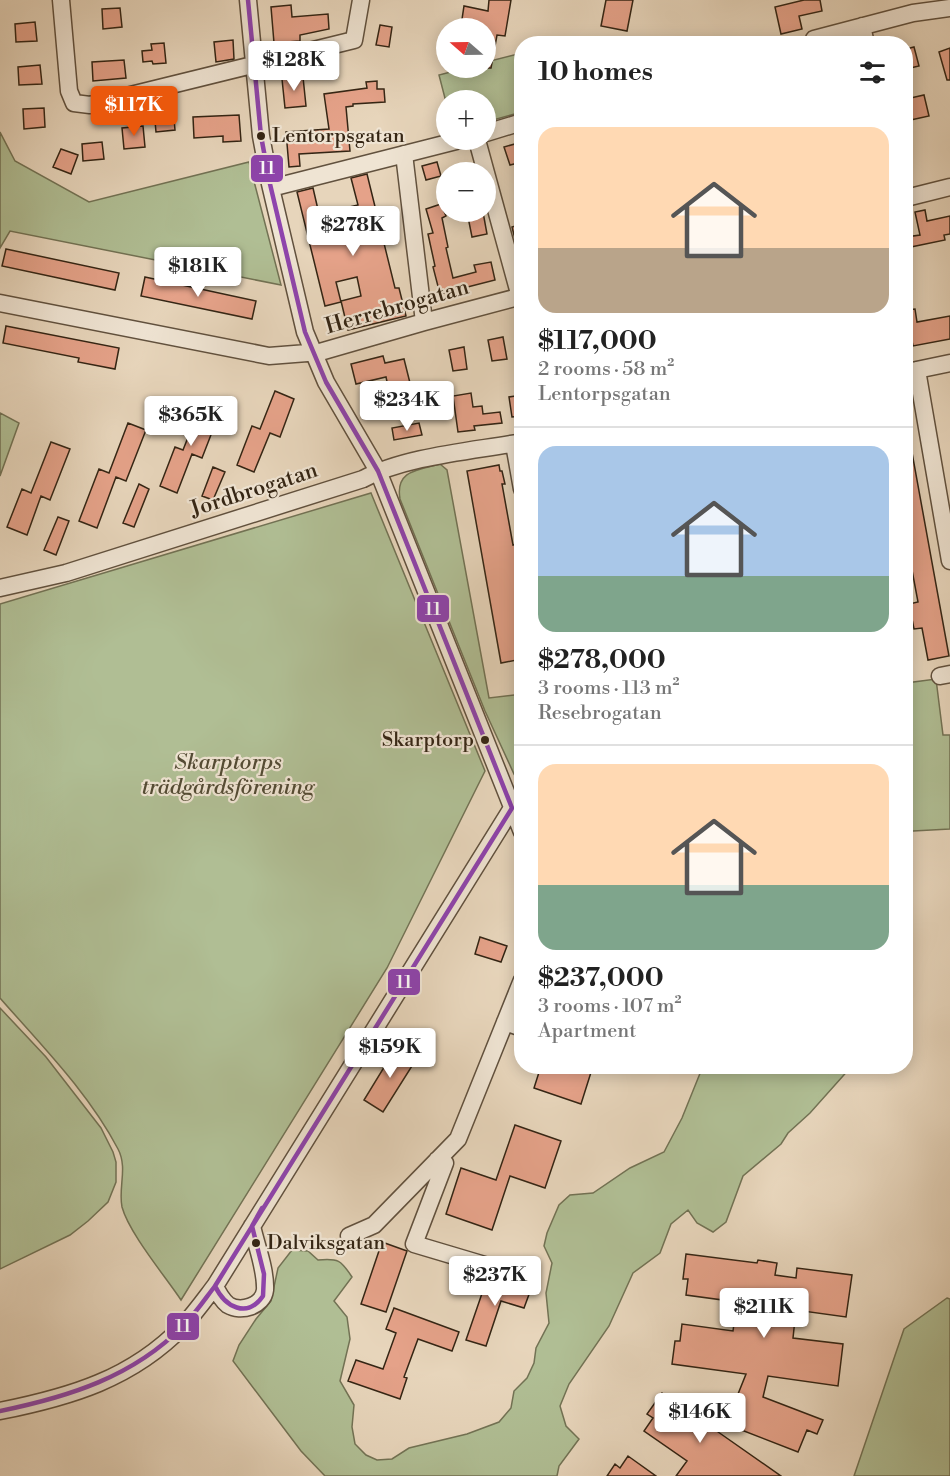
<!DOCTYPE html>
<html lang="en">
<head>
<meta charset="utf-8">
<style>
	:root { --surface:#fff; --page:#f6f6f6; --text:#222; --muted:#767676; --line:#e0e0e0; --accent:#ea580c }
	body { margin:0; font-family:"Libre Bodoni",serif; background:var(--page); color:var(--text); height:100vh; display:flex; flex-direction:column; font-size:22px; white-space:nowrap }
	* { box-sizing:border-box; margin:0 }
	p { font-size:20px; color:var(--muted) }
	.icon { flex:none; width:33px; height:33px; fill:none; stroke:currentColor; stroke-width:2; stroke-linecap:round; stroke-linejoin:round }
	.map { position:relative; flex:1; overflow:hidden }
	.side { position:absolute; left:514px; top:36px; width:399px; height:1038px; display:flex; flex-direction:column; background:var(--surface); border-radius:24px; box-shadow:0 3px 15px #0003 }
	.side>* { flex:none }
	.needle { width:39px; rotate:290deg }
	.controls { position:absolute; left:436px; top:18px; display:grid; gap:12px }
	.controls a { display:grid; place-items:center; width:60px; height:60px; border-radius:50%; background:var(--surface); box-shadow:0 3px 15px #0003; font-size:30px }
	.price { position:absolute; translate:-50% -51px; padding:0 14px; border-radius:6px; background:#fff; color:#222; font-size:20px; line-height:39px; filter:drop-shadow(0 2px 3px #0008) }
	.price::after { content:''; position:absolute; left:50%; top:36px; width:18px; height:14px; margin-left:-9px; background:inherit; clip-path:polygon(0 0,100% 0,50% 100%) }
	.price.current { background:var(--accent); color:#fff }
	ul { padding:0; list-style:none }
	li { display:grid; align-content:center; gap:12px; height:318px; padding:0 24px }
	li+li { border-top:2px solid var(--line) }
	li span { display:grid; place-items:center; height:186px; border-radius:18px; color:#555 }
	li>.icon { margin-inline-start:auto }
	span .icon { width:108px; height:108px; fill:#fffc; stroke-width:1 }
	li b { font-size:26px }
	h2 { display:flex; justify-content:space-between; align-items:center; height:72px; padding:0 24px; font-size:26px }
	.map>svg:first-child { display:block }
	.green { fill:#b0be94; stroke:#727254; stroke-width:1.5 }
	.building { fill:#e5a289; stroke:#342514; stroke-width:1.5; fill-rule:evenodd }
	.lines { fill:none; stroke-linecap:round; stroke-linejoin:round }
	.minor-casing { stroke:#61513e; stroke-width:19 }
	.minor { stroke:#efe4d3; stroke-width:16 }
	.bus-1-casing { stroke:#efe4d3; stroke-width:9 }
	.bus-1 { stroke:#8e44ad; stroke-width:4.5 }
	.bus-dot { fill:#342514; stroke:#efe4d3; stroke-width:2 }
	.labels { text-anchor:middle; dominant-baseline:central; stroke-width:4.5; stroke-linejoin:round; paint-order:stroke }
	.bus-label { font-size:20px; fill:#342514; stroke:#efe4d3; text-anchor:start }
	.street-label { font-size:22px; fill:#342514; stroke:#efe4d3 }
	.park-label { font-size:22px; font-style:italic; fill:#534b34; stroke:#efe4d3 }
	.line-badge { stroke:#efe4d3; stroke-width:2 }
	.badge-label { font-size:16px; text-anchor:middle; font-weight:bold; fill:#fff }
</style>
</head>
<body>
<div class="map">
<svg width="950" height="1476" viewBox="0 0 950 1476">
	<rect width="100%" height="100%" fill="#e7d5bb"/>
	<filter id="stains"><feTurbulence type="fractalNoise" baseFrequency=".00333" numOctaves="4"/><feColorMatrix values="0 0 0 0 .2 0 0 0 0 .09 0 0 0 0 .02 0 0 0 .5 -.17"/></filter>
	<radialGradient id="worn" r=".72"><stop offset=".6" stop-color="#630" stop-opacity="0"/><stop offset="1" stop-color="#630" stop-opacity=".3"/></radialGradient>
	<path class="green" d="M522,53v59l-36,10v-22h-39v6l-8,-31 27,-7h20v-6z
		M0,132l15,29 74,41 160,-40 32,123 -271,-54 -10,17z
		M0,413l19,10 -19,53z
		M440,464l7,6 42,228 33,-4v74l-8,6 -29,-63 -85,-212c-5,-29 18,-29 40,-35z
		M371,493l114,278 -98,197 -206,332c-16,-24 -52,-67 -59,-93 -4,-19 6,-39 -4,-58 -30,-57 -76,-103 -118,-151v-394z
		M936,679l7,56h7v94l-37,2 -7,-3v-145z
		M0,1008l46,49 55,71 12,24 3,10v20l-8,20 -20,19 -18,14 -70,34z
		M703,1066l148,1 -41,46 -22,20 -7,11 -38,32 -17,46 -13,10 -16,-9 -9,-13 -17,14 -11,29 -27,20 -24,53 -40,58 -9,22 6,20 13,13 -20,27 -2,10h-232l-24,-25 -68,-90 6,-16 17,-26 15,-18 7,-33 14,-18 16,1 10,9c20,-2 23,0 34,17l-18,24 13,16 3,22 -10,42 14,24 -2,22 3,17 11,11 11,5 15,-1 17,-11 58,-14 32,-12 12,-14 3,-17 13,-13 7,-15 2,-15 13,-25 -3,-30 6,-30 -8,-17 3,-13 12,-28 11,-10 23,-2 37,-25 34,-16 18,-34z
		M947,1298l3,1v177h-96l50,-147z"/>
	<path class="building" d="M489,0h22l-6,36 -8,-1 -6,33h-5v-40h-19v-1l-6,-1 3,-20 24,5z
		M606,0h27l-6,31 -26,-5z
		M804,0h16l2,11 -23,5 3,13 -21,5 -6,-27z
		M291,5l1,12 36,-3 1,15 -29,6v6l-26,2 -3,-36z
		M120,8l2,19 -19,2 -1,-20z
		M35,22l2,19 -21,1 -1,-18z
		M380,25l12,2 -3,20 -13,-2z
		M233,40l1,19 -18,3 -2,-20z
		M164,43l2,20 -13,1 -1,-3 -9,1 -1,-11 10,-1 -1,-6z
		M914,47l5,19 -13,3v-20z
		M950,48v32h-3l-8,-28z
		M124,60l2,18 -33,3 -1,-19z
		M40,65l2,19 -23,1 -1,-18z
		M303,77l3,29 -21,2 -3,-29z
		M377,81v8h7l1,13 -32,2v2l-7,1 4,44 -51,3 1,12 -11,1 -3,-35 43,-3 -5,-35 43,-6 -1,-6z
		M924,95l5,21 -23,5v-22z
		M44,108l1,19 -21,2 -1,-20z
		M173,108l2,22 -19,2 -2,-22z
		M239,115l2,26 -18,1v-6l-29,2 -1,-21z
		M143,126l2,21 -21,2 -2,-21z
		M102,142l2,17 -21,2 -1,-17z
		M522,142v20l-12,3 -6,-18z
		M61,149l17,6 -7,19 -18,-7z
		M437,162l4,14 -15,4 -4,-14z
		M367,174l28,114h4l7,28 -58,14 -7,-29 20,-5 -4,-19 -21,5 5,20 -16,4 -28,-114 16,-4 6,26 39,-9 -7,-27zM360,215l4,19 -37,10 -5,-20z
		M441,204l5,12 -4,2 6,29 -2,1 7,30 23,-6 -2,-7 17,-3 4,18 -55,14 -7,-27 2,-1 -7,-32 5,-1 -7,-24z
		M925,210l2,11 23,-5v18l-6,1 1,5 -39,8v-11l14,-2 -5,-23z
		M467,212h16l4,22 -15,3z
		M522,224v35h-2l-8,-32z
		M6,249l113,24 -4,17 -113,-24z
		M145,277l111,24 -4,18 -111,-23z
		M915,309l2,13 33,-6v23l-37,7 -2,-10 -5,1v-27z
		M6,326l113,22 -4,21 -37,-7 1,-4 -76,-15z
		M503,337l4,22 -15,2 -4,-21z
		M464,347l3,22 -14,2 -4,-21z
		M383,356l2,7 19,-4 10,40 -22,6 -6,-28 -30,7 -5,-20z
		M275,391l19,8 -14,38 -10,-4 -16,39 -17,-7 15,-39 8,3z
		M471,393l2,14 9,-1 1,8 17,-2 2,11 -28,3 1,4 -17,2 -5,-36z
		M522,395v21l-10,1 -3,-20z
		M202,402l19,7 -19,49 -10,-4 -15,39 -17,-7 15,-39 8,3z
		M128,423l18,7 -20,51 -10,-4 -19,51 -18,-7 20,-52 10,4z
		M419,423l3,12 -28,5 -2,-12z
		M51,442l19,7 -20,51 -9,-4 -14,39 -20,-8 15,-38 9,4z
		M906,447h5l38,209 -21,4 -6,-32 -8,1 -5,-25 9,-2 -6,-32 -6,1v-27h2l-2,-10z
		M499,465l1,6h2l3,13h-3l11,61 5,-1 2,12h-2l4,24h-3l3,17v62l-21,4 -34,-192z
		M213,467l12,5 -12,28 -11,-4z
		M139,484l10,5 -15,38 -11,-4z
		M58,517l11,4 -13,34 -12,-5z
		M480,937l27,9 -6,16 -26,-8z
		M397,1046l20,12 -34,54 -19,-12z
		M541,1066h52l-12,38 -47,-16z
		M515,1125l46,16 -16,47 -35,-12 -18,54 -46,-16 15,-46 35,12z
		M382,1242l25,9 -21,61 -25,-8z
		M686,1254l71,9 1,-3 19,3 -2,12 21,3 1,-10 55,7 -6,42 -50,-7 -3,28 50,6 -5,42 -70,-10 -5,21 60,23 -6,14 -10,-4 -9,22 -72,-28 20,-50 -74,-10 3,-23h5l2,-17 51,7 4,-29 -51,-7 2,-16h-5z
		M488,1276h4l39,13 -7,19 -23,-7 -15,45 -20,-6z
		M394,1308l65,24 -7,19 -34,-12 -14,38 3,1 -7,21 -52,-18 8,-21 27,9 13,-36 -10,-4z
		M662,1393l49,34 70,49h-105l11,-15 -43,-30 9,-13 -6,-4z
		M628,1456l28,20h-49l8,-12 5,4z"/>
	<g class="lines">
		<defs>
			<path id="minor" d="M61,0l8,91 5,12 16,2 264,-65 7,-40
				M248,0l13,136 9,48 35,148 21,50 52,89 144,361
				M862,26l4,18
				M814,39l99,-26 37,-5
				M486,133l36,-11
				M477,140l43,157
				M404,154l20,168
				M271,188l189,-48
				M906,198l44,-11
				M0,303l269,53 51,-4 104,-30 98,-26
				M917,370l33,191
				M907,372l43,-9
				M514,444l8,45
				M0,588l66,-15 297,-94c43,-23 110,-28 159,-37
				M940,676l10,-2
				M505,1022l17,6
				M437,1160l8,3 -31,81 74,22
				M349,1236l25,-11 84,-86 64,-159
				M215,1286c3,7 7,14 13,19 13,8 35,1 37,-15 1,-21 -9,-45 -13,-64
				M0,1411c70,-14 132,-32 183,-85 12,-13 22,-27 32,-40l297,-478"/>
		</defs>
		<use href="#minor" class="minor-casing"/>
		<use href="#minor" class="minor"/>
		<defs>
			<path id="bus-1" d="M248,0l13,136 9,48 35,148 21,50 52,89 134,337
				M215,1286c10,21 32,33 48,10l1,-22 -12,-48 10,-18
				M0,1411c68,-14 133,-34 183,-85 12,-12 22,-27 32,-40l297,-478"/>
		</defs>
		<use href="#bus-1" class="bus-1-casing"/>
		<use href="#bus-1" class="bus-1"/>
	</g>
	<g class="bus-dot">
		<circle cx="261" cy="136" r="5"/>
		<circle cx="485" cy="740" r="5"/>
		<circle cx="256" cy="1243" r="5"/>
	</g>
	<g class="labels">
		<g class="bus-label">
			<text x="272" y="136">Lentorpsgatan</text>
			<text x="474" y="740" text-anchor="end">Skarptorp</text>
			<text x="267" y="1243">Dalviksgatan</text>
		</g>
		<g class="street-label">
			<text transform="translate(397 307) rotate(-16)">Herrebrogatan</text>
			<text transform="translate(254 490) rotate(-18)">Jordbrogatan</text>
		</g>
		<g class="park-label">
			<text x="228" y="762">Skarptorps<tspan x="228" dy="25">trädgårdsförening</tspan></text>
		</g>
	</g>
	<g class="line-badge">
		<rect x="250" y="154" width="34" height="29" rx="6" fill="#8e44ad"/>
		<rect x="416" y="594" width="34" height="29" rx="6" fill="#8e44ad"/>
		<rect x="387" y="968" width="34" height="28" rx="6" fill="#8e44ad"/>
		<rect x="166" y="1312" width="34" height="29" rx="6" fill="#8e44ad"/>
	</g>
	<g class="badge-label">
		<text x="267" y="174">11</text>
		<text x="433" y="615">11</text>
		<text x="404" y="988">11</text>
		<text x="183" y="1332">11</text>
	</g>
	<rect width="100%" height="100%" filter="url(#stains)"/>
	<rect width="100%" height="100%" fill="url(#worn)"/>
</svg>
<div class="controls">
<a><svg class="needle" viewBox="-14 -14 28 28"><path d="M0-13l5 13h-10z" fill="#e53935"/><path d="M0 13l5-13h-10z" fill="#767676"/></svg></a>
<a>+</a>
<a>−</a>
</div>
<b class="price" style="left:294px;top:92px">$128K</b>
<b class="price current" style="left:134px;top:137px">$117K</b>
<b class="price" style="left:353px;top:257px">$278K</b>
<b class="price" style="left:198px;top:298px">$181K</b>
<b class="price" style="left:407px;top:432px">$234K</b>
<b class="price" style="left:191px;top:447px">$365K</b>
<b class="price" style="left:390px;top:1079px">$159K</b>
<b class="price" style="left:495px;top:1307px">$237K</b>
<b class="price" style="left:764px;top:1339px">$211K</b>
<b class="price" style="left:700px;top:1444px">$146K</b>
<section class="side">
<h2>10 homes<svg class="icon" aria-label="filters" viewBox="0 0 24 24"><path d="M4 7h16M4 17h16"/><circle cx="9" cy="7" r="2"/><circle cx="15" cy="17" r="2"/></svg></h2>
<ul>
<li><span style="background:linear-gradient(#ffd9b3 65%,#b9a48a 0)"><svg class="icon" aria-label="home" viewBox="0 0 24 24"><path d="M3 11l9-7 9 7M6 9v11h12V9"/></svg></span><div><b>$117,000</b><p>2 rooms · 58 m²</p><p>Lentorpsgatan</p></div></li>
<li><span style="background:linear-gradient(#a9c7e8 70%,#7fa58c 0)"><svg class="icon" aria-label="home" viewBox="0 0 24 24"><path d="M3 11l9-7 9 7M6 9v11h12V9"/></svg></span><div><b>$278,000</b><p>3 rooms · 113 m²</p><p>Resebrogatan</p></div></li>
<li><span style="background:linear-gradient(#ffd9b3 65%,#7fa58c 0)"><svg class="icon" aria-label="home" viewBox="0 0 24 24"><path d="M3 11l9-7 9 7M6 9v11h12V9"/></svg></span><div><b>$237,000</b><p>3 rooms · 107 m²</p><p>Apartment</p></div></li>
</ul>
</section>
</div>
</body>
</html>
